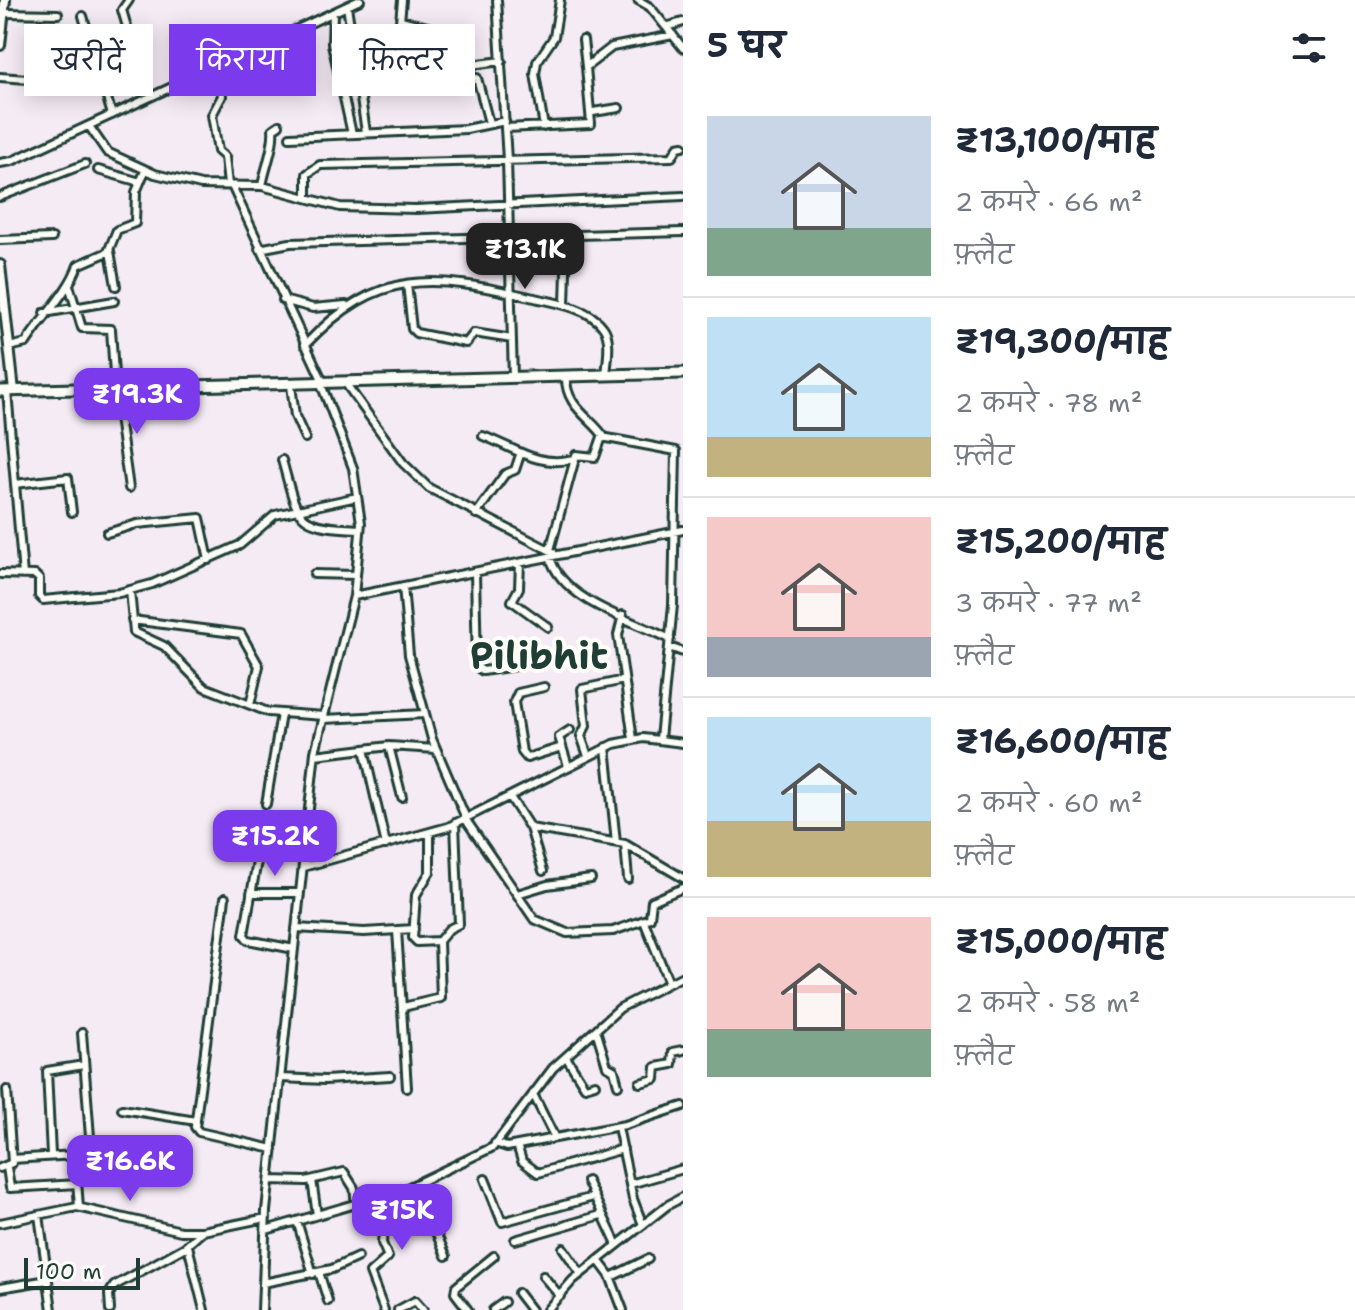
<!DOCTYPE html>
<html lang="hi">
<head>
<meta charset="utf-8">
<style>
	:root { --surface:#fff; --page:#f6f6f7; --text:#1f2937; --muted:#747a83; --line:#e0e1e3; --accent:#7c3aed }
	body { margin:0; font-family:"Shantell Sans","Playpen Sans Deva",sans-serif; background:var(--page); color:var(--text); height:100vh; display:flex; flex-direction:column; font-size:30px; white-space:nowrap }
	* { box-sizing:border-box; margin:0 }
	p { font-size:26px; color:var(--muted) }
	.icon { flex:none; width:44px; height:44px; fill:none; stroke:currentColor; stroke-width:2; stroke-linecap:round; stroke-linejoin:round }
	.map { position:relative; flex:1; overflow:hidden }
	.drawer { display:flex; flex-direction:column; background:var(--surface); width:672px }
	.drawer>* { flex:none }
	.top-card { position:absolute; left:24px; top:24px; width:538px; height:72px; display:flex; gap:16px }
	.scale { position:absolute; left:24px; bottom:20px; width:116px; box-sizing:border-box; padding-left:8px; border:4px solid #1f3d34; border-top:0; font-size:22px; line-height:28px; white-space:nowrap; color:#1f3d34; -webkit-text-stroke:6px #fdfcf7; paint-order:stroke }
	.price { position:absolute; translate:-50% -68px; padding:0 18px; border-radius:16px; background:var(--accent); color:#fff; font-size:26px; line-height:52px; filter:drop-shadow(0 2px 4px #0008) }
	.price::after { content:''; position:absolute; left:50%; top:48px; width:24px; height:18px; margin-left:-12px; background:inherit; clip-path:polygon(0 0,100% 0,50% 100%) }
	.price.current { background:#222; color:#fff }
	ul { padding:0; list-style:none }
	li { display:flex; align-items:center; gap:24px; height:200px; padding:0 24px }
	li+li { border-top:2px solid var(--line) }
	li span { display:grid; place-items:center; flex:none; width:224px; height:160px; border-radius:0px; color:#555 }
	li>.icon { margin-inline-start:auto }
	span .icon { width:96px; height:96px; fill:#fffc; stroke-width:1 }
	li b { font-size:34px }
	h2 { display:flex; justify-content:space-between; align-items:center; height:96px; padding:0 24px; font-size:34px }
	.pill { padding:0 28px; border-radius:0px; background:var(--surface); box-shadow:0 4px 20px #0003; font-size:28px; line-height:72px }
	.pill.current { background:var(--accent); color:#fff }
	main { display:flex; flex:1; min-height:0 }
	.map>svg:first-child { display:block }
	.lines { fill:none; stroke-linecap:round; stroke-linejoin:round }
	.minor-casing { stroke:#1f3d34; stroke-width:12 }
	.tertiary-casing { stroke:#1f3d34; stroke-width:14 }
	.secondary-casing { stroke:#1f3d34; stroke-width:15 }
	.minor { stroke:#fdfcf7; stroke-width:6 }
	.tertiary { stroke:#fdfcf7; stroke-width:8 }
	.secondary { stroke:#fdfcf7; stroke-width:9 }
	.labels { text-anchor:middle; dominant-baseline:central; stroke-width:8; stroke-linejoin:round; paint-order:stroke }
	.town-label { font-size:38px; font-weight:bold; fill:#1f3d34; stroke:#fdfcf7 }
</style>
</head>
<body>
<main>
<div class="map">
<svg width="683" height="1310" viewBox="0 0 683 1310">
	<rect width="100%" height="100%" fill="#f5ebf5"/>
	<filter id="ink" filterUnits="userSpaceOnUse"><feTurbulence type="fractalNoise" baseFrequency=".0125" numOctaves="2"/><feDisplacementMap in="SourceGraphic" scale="16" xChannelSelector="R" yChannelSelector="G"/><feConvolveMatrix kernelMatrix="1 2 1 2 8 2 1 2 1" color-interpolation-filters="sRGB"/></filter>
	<g filter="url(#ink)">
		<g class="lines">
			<defs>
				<path id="minor" d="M129,0l-7,10 10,34
					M497,0l10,160 6,218
					M638,0l12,7 33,41
					M347,6l19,126
					M4,13l54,1
					M333,13l-1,31 20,90
					M83,16l29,99
					M401,20l38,10 8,38 55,-7
					M666,27l17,-5
					M583,40l3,27
					M396,64l6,-64
					M217,66l5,30 -10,19 6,36 7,6 3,28
					M0,77l68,5
					M477,78l12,45
					M593,112l26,-4
					M89,126l18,26 48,22 46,11 61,1 78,21 76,2 267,-13
					M544,127l-9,-53 2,-12 17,-25 6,-37
					M505,128l86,-4 -5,-57 26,-20 61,-12
					M290,137l176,-8 39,-8
					M0,163l12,-2 348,-161
					M98,170l42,12
					M232,186l92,198
					M262,186c3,-18 13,-41 11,-57l6,-4
					M0,197l85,-33
					M307,198v-24l13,-9 352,-8 6,-10 5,-1
					M0,240l52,-2
					M259,249l31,-6 393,-11
					M110,251l6,35
					M407,284l5,45 4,4 50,10 8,-10 38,6
					M69,285l13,43 29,1 4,60 14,99
					M283,300l30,8 33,-3
					M565,305l2,-69
					M44,313l70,-12
					M305,345c74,-78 127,-70 225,-48 22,5 59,10 73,30 9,11 4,35 3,48
					M9,347l17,-4c15,-24 44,-53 52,-78l30,-13 9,-22 18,-7 1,-31 9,-21
					M566,376c-1,31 25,41 39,62
					M346,384l57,79 26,25 124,64
					M291,385l4,31 10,22
					M7,391l8,93
					M483,436c32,12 55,32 91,23
					M282,460c17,61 12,66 78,69
					M476,514l29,-40 10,-4 5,-15
					M107,533l30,-9 63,-6 9,42
					M550,550l26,-95 19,2 7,-20 74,14 -3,154 -13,134
					M550,557c12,44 82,63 120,82
					M520,563l-1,25 -7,13 36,26
					M475,572l2,95 6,4 38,-6
					M0,574l35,1 4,4v17l4,4 76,-7 33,-9 88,-39 35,-30 82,-18
					M314,574l42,1
					M23,575l-8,-91 53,-6 4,34
					M403,586l6,69 23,84 36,84 66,96 33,14 46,-2 37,-13 2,-17 31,-13
					M130,590l4,42 30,14 40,41 64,25 56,4
					M354,596l329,-66
					M623,615l-5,20 15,104
					M132,620l109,14 18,32 -9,39
					M669,647l14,5
					M544,687l-26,6 -4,9 8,50 5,6 35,-11
					M324,719l101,-5
					M389,746l13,51
					M606,747l10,95
					M364,749l22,96
					M315,755l74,-9 47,3
					M588,756l-7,-20 5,-10 -4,-37 42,-9
					M568,766l-9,-29 11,-7
					M510,797l20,31 95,16 58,34
					M266,804l15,-90
					M530,828l13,43
					M430,833v39l-14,23 -3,43 4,4 22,-1
					M625,844l3,35
					M257,861l-13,74 4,5 46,9
					M303,867l145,-40 166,-83 29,-6 40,5
					M251,893h49
					M517,894l30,-9 44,-6
					M225,898l-30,229 4,5 74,17
					M644,921l25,62
					M296,928l68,4 50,-3
					M397,930l10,158
					M403,1007l38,-9 -2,-57 10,-12 10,-5 -4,-101
					M596,1030l11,36 7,4 4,15
					M566,1057l19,30 10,-3
					M281,1078l44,2 65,-4
					M640,1083l15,-4 1,-12 16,-3 1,-12 10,-2
					M533,1094l21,42
					M122,1109l74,12
					M618,1127l15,72 10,26
					M495,1143l12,4 118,-22 58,-19
					M517,1145l5,16 16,12 85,-24
					M51,1155l-4,-84 37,-6
					M75,1155l16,-5 -9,-117
					M12,1159l63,-4 4,52
					M7,1167l3,21 68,-4
					M0,1168l12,-5 -5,-73
					M485,1179l17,43 91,-25
					M270,1180l36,1 38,-9 10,16 2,16
					M312,1180l5,35
					M587,1181l30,64
					M630,1184l53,-15
					M407,1188l7,12 9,2 23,54
					M375,1198l9,24 -2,21 6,14 -18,16 14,37
					M39,1215l13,95
					M297,1221l16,53
					M0,1223l77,-16 104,24h22l63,-13
					M266,1230l137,-40 90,-43 60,-79 67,-60 63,-32
					M515,1240l86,-25
					M188,1246l16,64
					M563,1248l18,26
					M598,1260l12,16 13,34
					M319,1272l9,29
					M543,1276l17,20
					M611,1277l37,-18
					M263,1283l69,-14 26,-12
					M0,1288l48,-8
					M518,1293l13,17
					M110,1310l-1,-16 5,-8 71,-39 18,-16
					M262,1310l4,-99 49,-459 39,-156 7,-73 -8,-55 -32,-84
					M398,1310l17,-9 8,9
					M468,1310l-13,-17 1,-6 38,-31
					M493,1310l11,-8
					M547,1310l26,-30 95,-75 15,-8"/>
				<path id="tertiary" d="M0,45l5,-45
					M0,265l14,126"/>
				<path id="secondary" d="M0,391l683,-18"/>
			</defs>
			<use href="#minor" class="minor-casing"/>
			<use href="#tertiary" class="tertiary-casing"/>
			<use href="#secondary" class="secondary-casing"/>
			<use href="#minor" class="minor"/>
			<use href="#tertiary" class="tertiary"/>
			<use href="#secondary" class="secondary"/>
		</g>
	</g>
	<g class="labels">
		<g class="town-label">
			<text x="539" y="655">Pilibhit</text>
		</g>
	</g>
</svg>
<div class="scale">100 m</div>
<b class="price current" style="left:525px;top:291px">₹13.1K</b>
<b class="price" style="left:137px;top:436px">₹19.3K</b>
<b class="price" style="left:275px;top:878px">₹15.2K</b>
<b class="price" style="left:130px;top:1203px">₹16.6K</b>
<b class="price" style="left:402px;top:1252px">₹15K</b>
<div class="top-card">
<a class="pill">खरीदें</a>
<a class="pill current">किराया</a>
<a class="pill">फ़िल्टर</a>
</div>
</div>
<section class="drawer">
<h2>5 घर<svg class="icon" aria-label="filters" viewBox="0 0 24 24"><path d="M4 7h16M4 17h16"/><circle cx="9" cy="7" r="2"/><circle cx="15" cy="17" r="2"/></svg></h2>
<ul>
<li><span style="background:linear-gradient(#c9d6e8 70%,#7fa58c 0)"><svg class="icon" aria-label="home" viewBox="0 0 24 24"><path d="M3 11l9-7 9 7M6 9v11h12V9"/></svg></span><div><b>₹13,100/माह</b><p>2 कमरे · 66 m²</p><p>फ़्लैट</p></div></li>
<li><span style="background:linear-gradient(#bfe0f5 75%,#c2b280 0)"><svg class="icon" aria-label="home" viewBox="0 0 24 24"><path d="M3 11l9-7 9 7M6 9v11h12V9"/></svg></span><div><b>₹19,300/माह</b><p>2 कमरे · 78 m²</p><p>फ़्लैट</p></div></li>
<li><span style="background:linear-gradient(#f6c9c9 75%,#9aa5b1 0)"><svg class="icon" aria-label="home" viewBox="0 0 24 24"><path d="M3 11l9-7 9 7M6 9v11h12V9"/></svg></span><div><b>₹15,200/माह</b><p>3 कमरे · 77 m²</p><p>फ़्लैट</p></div></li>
<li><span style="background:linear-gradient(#bfe0f5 65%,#c2b280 0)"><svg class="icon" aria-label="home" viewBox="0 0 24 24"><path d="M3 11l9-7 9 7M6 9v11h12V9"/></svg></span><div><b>₹16,600/माह</b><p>2 कमरे · 60 m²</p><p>फ़्लैट</p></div></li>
<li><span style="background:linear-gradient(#f6c9c9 70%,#7fa58c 0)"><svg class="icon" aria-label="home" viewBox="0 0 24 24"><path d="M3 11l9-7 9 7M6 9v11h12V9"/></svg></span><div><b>₹15,000/माह</b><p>2 कमरे · 58 m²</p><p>फ़्लैट</p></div></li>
</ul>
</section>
</main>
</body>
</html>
